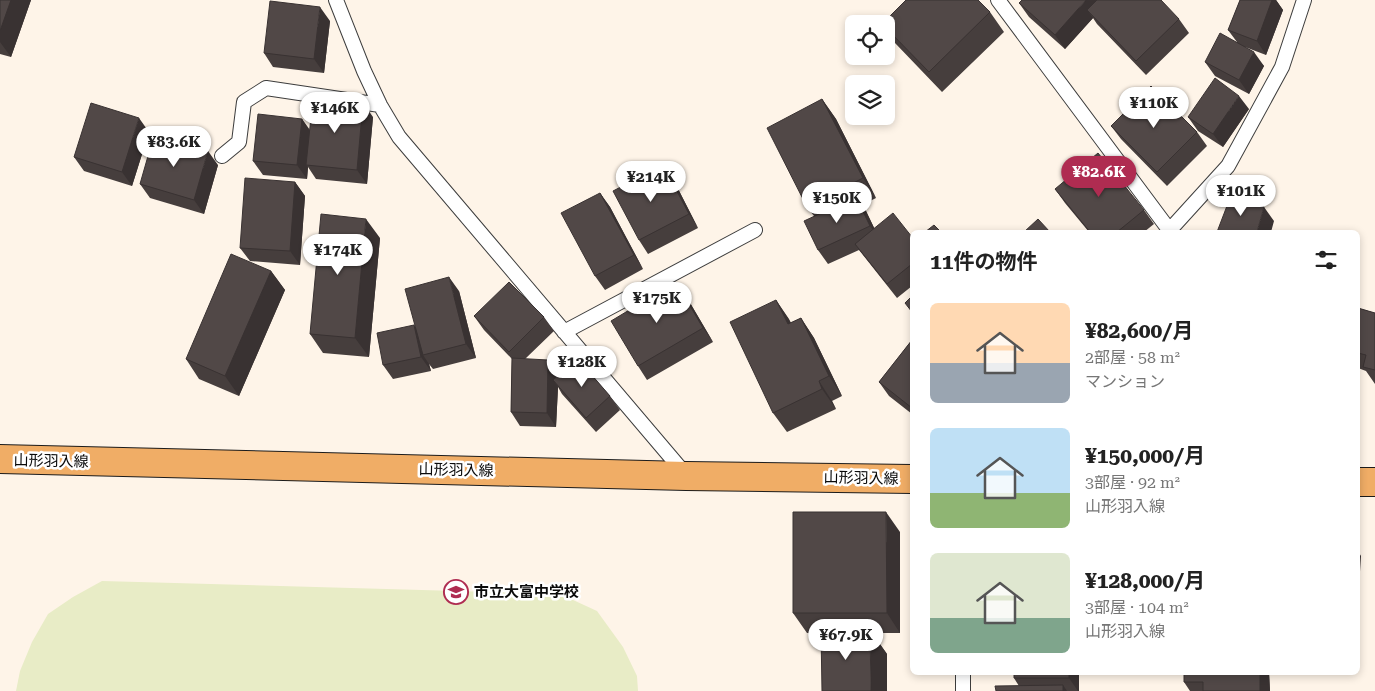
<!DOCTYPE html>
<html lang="ja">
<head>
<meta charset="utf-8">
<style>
	:root { --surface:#fff; --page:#f2f2f2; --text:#222; --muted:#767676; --accent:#af2c51 }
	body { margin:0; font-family:"Roboto Serif","Noto Sans JP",serif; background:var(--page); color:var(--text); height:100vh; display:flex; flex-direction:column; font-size:19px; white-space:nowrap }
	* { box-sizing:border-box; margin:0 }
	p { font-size:16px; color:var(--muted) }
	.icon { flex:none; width:28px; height:28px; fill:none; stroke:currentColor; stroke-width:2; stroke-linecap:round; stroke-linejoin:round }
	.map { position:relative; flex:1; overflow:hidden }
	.side { position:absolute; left:910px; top:230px; width:450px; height:445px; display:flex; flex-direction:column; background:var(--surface); border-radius:8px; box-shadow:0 2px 8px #0003 }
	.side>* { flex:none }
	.controls { position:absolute; left:845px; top:15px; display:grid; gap:10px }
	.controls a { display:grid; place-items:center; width:50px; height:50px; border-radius:8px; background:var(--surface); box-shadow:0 2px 8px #0003; font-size:25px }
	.price { position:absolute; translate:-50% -42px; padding:0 11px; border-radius:18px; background:#fff; color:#222; font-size:16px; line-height:32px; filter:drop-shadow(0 1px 2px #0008) }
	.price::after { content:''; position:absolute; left:50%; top:30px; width:15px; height:11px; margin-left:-8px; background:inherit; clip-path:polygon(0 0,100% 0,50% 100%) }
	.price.selected { background:var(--accent); color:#fff }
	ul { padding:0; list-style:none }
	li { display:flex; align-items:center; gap:15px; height:125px; padding:0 20px }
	li span { display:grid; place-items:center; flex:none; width:140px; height:100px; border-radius:8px; color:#555 }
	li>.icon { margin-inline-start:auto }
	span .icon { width:60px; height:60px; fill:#fffc; stroke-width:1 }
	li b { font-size:21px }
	h2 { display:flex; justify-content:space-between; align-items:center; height:60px; padding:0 20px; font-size:21px }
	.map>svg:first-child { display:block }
	.pitch { fill:#e8ecc6 }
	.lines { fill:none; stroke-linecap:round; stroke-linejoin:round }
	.service-casing { stroke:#3d3d3d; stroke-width:16 }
	.primary-casing { stroke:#1b1b1b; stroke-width:30 }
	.service { stroke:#fff; stroke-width:14 }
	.primary { stroke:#f0ad66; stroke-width:28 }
	.wall { fill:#463e3d }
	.shaded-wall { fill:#393232 }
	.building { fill:#514847; stroke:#393232 }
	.labels { text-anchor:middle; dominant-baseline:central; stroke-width:5; stroke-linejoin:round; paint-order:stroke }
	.street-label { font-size:15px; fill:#0a0a0a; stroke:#fff }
	.poi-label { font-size:15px; font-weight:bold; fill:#0a0a0a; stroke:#fff; text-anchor:start }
</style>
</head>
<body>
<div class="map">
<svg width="1375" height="691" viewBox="0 0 1375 691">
	<rect width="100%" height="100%" fill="#fef4e8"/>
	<path class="pitch" d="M102,581l458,13 37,17 26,36 14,29 1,15h-622l4,-20 12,-29 16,-28 25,-17z"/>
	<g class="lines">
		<defs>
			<path id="service" d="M336,0l28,71 16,34 19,32 287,338
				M998,0l172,231
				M222,156l17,-14 5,-40 22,-14 114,17
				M1168,232l60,-66 54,-99 22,-67
				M564,332l191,-102
				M963,691v-19"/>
			<path id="primary" d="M0,459l686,17 226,3
				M1358,482h17"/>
		</defs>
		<use href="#service" class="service-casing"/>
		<use href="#primary" class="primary-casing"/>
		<use href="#service" class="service"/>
		<use href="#primary" class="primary"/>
	</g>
	<path class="wall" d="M0,0h31l-20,57 -11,-3z
		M1240,0h36l7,10 -17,45 -21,-8 19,19 -15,28 -34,-18 -10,-14 32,-20 -9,-12z
		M1019,3l160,16 10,14 -43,42 -49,-51 -4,-6 -28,31 -36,-32z
		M990,12l14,20 -62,60 -47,-49 -9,-13v-6z
		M330,21l-6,52 -51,-6 -9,-14z
		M822,99l14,20 40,79 -14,7 4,6 8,17 38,9v49l-15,12 -38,-48 -31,14 -10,-14 -4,-34 -7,-9z
		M1249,109l-26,38 -25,-16 -10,-14z
		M373,117l-6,67 -51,-5 -8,-12 -1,12 -44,-4 -10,-14 49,-42 8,11z
		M1111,126l86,6 10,14 -40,40 -46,-47z
		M149,132l-17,54 -48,-15 -10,-14z
		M218,165l-14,49 -54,-16 -10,-14z
		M673,179l25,49 -50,26 -9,-14z
		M295,182l10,14 -5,69 -50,-4 -10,-13z
		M1055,189l89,21 10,14 -10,8h-55l-24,-29z
		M600,193l10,14 33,62 -38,21 -10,-14z
		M380,238l-11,119 -46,-4 -13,-19z
		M271,271l14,19 -46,106 -40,-17 -13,-20z
		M459,291l17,67 -43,11 -4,-5 2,7 -38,8 -10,-14 31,-40 1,2z
		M686,296l27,46 -66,38 -9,-14z
		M776,300l15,23 10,-5 13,20 28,58 -10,5 4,8 -49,23 -14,-19z
		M1358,308l17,5v71l-9,-13 -8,-3z
		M474,316l70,1 10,14 -29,28 33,15v1l52,21 10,14 -24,22 -34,-38 -4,-7 -2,40 -36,-1 -9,-14 1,-53 -28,-29z
		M912,340v74l-23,-18 -10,-14z
		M900,532v101h-28l15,21 -66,-21h-14l-14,-20z
		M1014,672h65v19h-83l23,-5 -5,-8z
		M1184,672h85l1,19h-80l-6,-9z"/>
	<path class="shaded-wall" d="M11,0h20l-20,57 -11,-15v-11z
		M1086,0h23l-22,10 6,8 -28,31 -10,-14z
		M1272,0h4l7,10 -17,45 -9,-14z
		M320,7l10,14 -6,52 -10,-14z
		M1254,52l10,14 -15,28 -10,-14z
		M1239,96l10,13 -26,38 -10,-13z
		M822,99l14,20 40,79 -13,-20z
		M363,103l10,14 -6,67 -10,-14z
		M139,118l10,14 -17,54 -10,-14z
		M302,119l9,14 -5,32 2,2 -1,12 -10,-14z
		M208,151l10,14 -14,49 -10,-14z
		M663,165l10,14 25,49 -9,-14z
		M295,182l10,14 -5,69 -10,-14z
		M600,193l10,14 33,62 -9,-14z
		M856,197l10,14 14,29 -10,-14z
		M1264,207l10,14 -3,11h-14z
		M366,219l14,19 -11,119 -14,-19z
		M271,271l14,19 -46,106 -14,-20z
		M449,277l10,14 17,67 -10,-14z
		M676,282l10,14 27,46 -10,-14z
		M776,300l13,19 12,25 -13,-20z
		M801,318l13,20 28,58 -13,-20z
		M414,325l10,14 -1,16 6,9 2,7 -10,-14z
		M548,360l10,14v12l-5,-6 5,7 -2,40 -9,-14z
		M819,381l13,20 4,8 -14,-20z
		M886,512l14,20v101l-13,-20z
		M1358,551l3,5 -2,31 -1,-2z
		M1358,590l1,2 -1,35z
		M870,630l17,24v37h-16z
		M1069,672h10v19h-1l-9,-13z
		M1260,672h9l1,19h-10z
		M1063,685l4,6h-4z"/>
	<path class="building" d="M0,0h11l-11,31z
		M906,0h72l12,12 -61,60 -43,-44v-4h-4z
		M1022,0h64l-31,35 -36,-32z
		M1097,0h64l18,19 -43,42 -49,-51z
		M1240,0h32l-15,41 -29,-11z
		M270,1l50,6 -6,52 -50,-6z
		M1220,33l34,19 -15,28 -34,-18z
		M1215,78l24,18 -26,38 -25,-17z
		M1151,86l46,46 -40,40 -46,-46z
		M313,98l50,5 -6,67 -51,-5z
		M822,99l41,79 -56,29 -40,-79z
		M91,103l48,15 -17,54 -48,-15z
		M258,114l44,5 -5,46 -44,-4z
		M154,135l54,16 -14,49 -54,-16z
		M1098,153l46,57 -27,22h-27l-35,-43z
		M663,165l26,49 -50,26 -26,-49z
		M245,178l50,4 -5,69 -50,-3z
		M600,193l34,62 -39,21 -34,-63z
		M856,197l14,29 -52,24 -14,-29z
		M1230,198l34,9 -7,25h-40z
		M893,213l19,24v27l-25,20 -32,-40z
		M321,214l45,5 -11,119 -45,-4z
		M1038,219l12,13h-26z
		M934,225l7,7h-16z
		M231,254l40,17 -46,105 -39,-17z
		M449,277l17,67 -43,11 -18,-66z
		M509,282l35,35 -35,35 -35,-36z
		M676,282l27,46 -65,38 -27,-45z
		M912,296v16l-7,-9z
		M776,300l12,24 13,-6 28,58 -10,5 3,8 -49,24 -43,-91z
		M1358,308l17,5v57l-12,-3 3,-12 -8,-2z
		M414,325l7,32 -38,8 -6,-32z
		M912,340v68l-33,-26z
		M512,358l36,2 -1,53 -36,-1z
		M577,358l33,38 -24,22 -33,-38z
		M793,512h93l1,101h-94z
		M870,630l1,61h-49l-1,-60z
		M1014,672h55v6h-55z
		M1184,672h76v19h-57v-9h-19z
		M1063,685v6h-67l-1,-5z"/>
	<defs>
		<symbol id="school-ring" viewBox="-11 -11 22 22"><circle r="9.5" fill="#fff" stroke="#af2c51" stroke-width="1.5"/><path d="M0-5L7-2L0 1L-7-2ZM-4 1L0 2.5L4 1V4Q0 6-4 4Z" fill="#af2c51"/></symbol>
	</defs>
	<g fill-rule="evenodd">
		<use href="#school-ring" x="442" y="578" width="28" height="28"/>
	</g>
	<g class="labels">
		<g class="street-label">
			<text transform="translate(51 461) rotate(1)">山形羽入線</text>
			<text transform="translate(456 470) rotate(1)">山形羽入線</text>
			<text transform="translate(861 478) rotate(1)">山形羽入線</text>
		</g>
		<g class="poi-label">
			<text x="474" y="592">市立大富中学校</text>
		</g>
	</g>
</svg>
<div class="controls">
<a><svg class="icon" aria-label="locate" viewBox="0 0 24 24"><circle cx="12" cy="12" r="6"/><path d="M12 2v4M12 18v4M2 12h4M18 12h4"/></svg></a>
<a><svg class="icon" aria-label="layers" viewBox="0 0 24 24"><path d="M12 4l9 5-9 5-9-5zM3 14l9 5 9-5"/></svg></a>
</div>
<b class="price" style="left:1154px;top:129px">¥110K</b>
<b class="price" style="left:335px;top:134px">¥146K</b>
<b class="price" style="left:174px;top:168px">¥83.6K</b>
<b class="price selected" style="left:1099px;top:198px">¥82.6K</b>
<b class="price" style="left:651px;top:203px">¥214K</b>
<b class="price" style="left:1241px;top:217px">¥101K</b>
<b class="price" style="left:837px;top:224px">¥150K</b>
<b class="price" style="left:338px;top:276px">¥174K</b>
<b class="price" style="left:657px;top:324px">¥175K</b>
<b class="price" style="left:582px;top:388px">¥128K</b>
<b class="price" style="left:846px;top:661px">¥67.9K</b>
<section class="side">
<h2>11件の物件<svg class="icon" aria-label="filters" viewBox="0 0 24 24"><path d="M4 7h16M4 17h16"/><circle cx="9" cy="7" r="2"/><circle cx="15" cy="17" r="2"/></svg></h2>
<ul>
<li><span style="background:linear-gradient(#ffd9b3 60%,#9aa5b1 0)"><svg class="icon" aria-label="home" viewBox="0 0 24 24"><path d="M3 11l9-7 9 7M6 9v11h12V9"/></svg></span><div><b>¥82,600/月</b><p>2部屋 · 58 m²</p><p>マンション</p></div></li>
<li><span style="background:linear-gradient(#bfe0f5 65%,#8fb573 0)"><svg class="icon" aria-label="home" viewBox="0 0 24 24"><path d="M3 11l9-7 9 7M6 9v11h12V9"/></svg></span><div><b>¥150,000/月</b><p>3部屋 · 92 m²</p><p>山形羽入線</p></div></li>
<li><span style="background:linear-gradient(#dfe7d0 65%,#7fa58c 0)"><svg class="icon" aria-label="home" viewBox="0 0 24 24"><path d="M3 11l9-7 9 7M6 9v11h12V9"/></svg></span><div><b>¥128,000/月</b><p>3部屋 · 104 m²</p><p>山形羽入線</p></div></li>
</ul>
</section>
</div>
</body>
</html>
